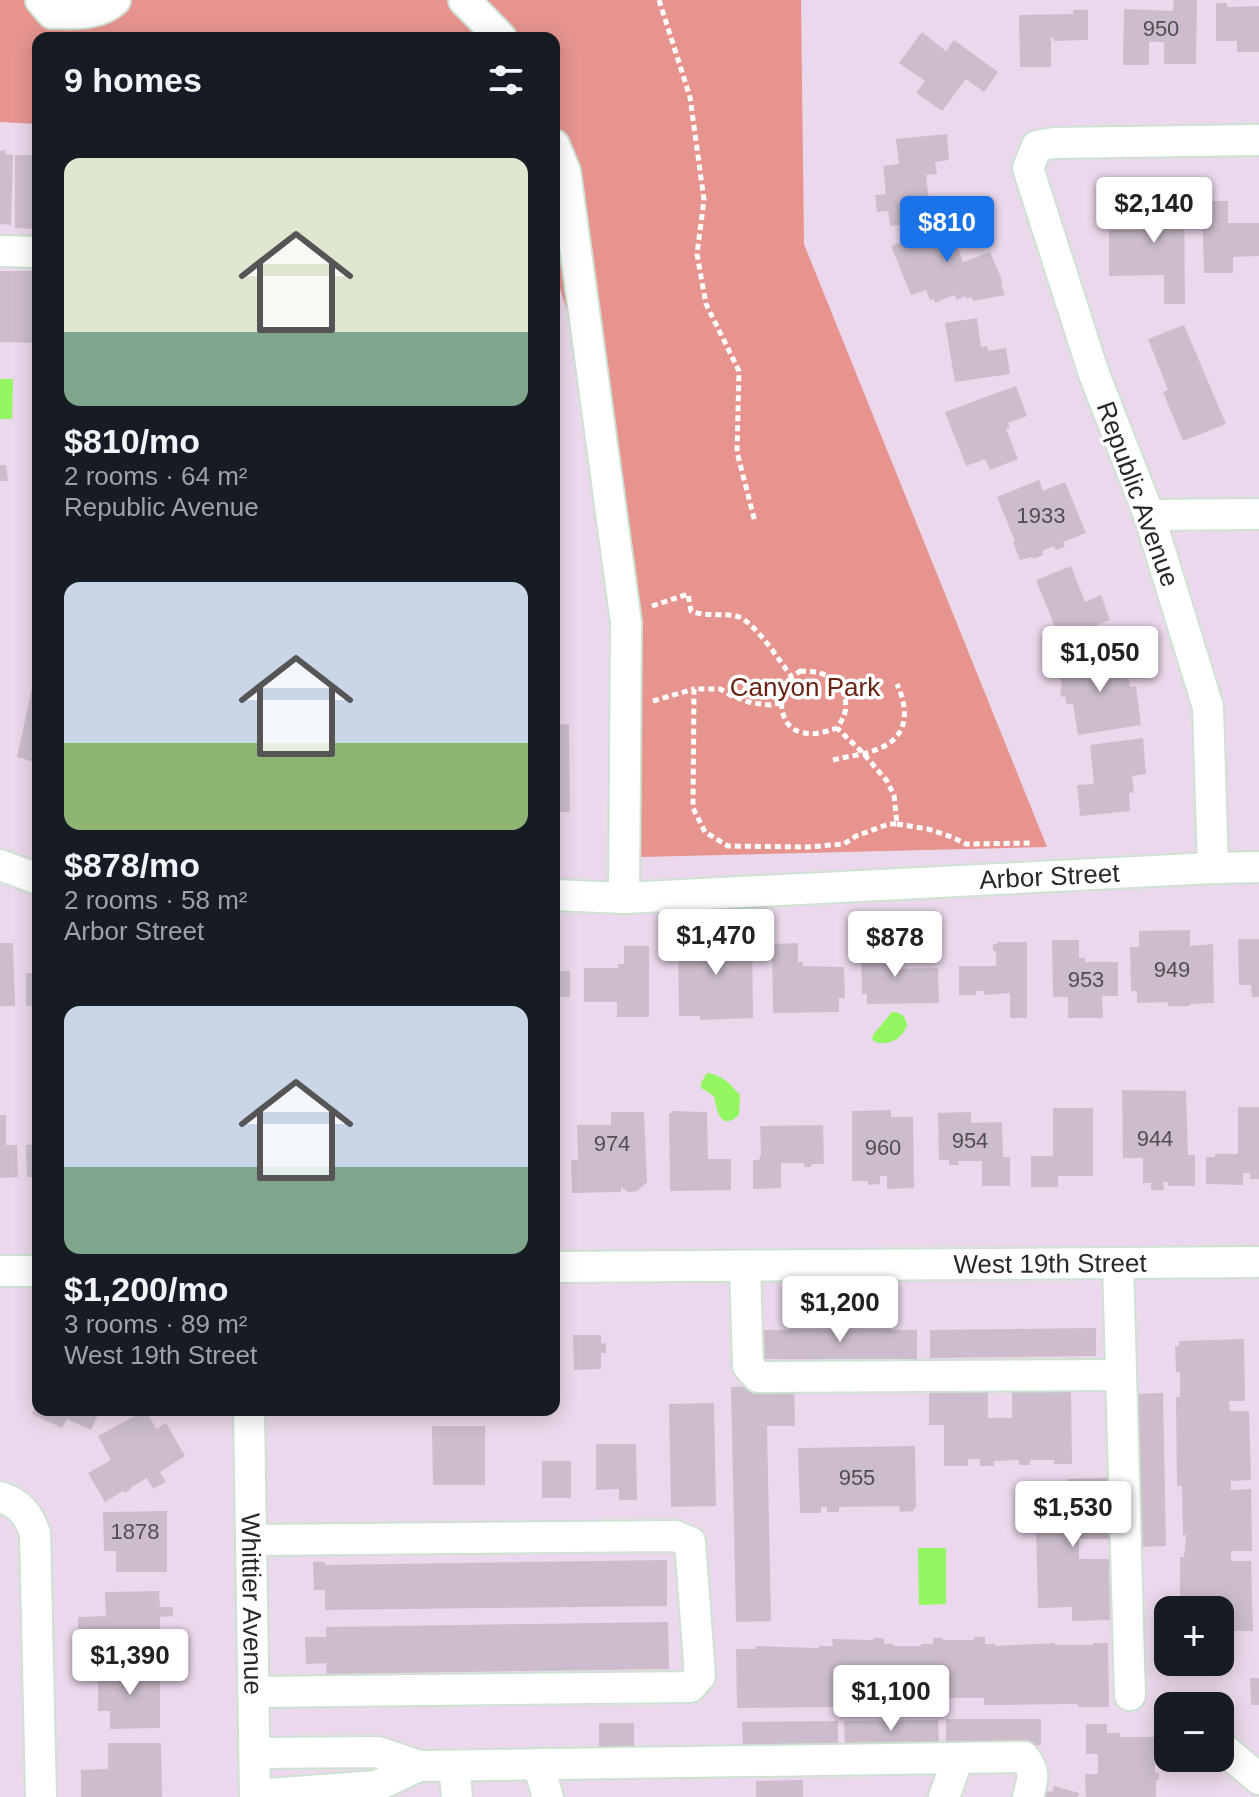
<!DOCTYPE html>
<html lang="en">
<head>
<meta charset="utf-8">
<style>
	:root { --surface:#171b24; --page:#242831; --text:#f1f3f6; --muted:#9ea1a6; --accent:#1a73e8 }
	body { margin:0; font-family:Arial,sans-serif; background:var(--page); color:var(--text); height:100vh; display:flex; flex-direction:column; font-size:30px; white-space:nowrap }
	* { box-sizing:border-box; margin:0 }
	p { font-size:26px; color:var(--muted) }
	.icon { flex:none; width:44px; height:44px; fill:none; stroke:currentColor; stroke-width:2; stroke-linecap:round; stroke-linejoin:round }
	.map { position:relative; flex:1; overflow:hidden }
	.panel { position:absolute; left:32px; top:32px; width:528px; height:1384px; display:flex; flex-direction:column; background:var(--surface); border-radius:16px; box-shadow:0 4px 20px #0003 }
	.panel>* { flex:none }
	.controls { position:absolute; left:1154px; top:1596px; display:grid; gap:16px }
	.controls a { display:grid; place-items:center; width:80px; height:80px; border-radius:16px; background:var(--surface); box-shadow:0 4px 20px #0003; font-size:40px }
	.price { position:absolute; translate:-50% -68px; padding:0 18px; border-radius:8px; background:#fff; color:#222; font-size:26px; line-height:52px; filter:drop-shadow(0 2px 4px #0008) }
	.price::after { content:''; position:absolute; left:50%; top:48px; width:24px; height:18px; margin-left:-12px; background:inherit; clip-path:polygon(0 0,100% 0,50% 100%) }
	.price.on { background:var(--accent); color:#fff }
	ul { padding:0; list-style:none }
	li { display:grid; align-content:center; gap:16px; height:424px; padding:0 32px }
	li span { display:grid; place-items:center; height:248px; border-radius:16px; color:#555 }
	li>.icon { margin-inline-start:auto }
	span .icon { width:144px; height:144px; fill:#fffc; stroke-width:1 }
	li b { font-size:34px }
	h2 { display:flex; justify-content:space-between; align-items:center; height:96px; padding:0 32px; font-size:34px }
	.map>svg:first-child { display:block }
	.green { fill:#e7948f }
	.water { fill:#94f761 }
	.building { fill:#cdbdcc }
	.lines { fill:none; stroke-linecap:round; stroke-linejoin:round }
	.minor-casing { stroke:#cde2d1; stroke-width:34 }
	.path { stroke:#fff; stroke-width:5; stroke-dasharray:6 4; stroke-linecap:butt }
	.minor { stroke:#fff; stroke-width:30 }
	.labels { text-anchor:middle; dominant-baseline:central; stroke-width:7; stroke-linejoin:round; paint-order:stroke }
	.number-label { font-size:22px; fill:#514d51 }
	.street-label { font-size:26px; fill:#282828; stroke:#fff }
	.park-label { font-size:26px; fill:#692414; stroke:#fff }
</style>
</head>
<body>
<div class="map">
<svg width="1259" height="1797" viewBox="0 0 1259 1797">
	<rect width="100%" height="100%" fill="#ebd8ec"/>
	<path class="green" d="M0,0h801l3,244 243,603 -407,10 1,-233 -35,-191 -52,-163v-232h-168l-2,-2 -5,2h-341v86l-38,-2z"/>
	<path class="water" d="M0,379h13l-1,40h-12z
		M892,1012c9,0 14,4 15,14 -7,14 -15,18 -30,17l-5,-4 1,-4z
		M707,1073c16,2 23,11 33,22l-1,20c-19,17 -22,-5 -25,-19l-13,-8v-5z
		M918,1548h28v56l-27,1z"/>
	<path class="building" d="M1174,0h23l-1,64h-32v-22h-15v23h-26l1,-56 49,2z
		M1216,3h11v4l32,-1v46h-22v-11h-21z
		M1073,10h15v30l-34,1v-3h-3v29h-31l-1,-52 54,-1z
		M922,32l24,19 8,-11 44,32 -14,20 -18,-13 -24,32 -26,-18 9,-12 -26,-18z
		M947,134l2,26 -14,2 2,12 -11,1 5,46 -41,5 -2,-15 -11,1 -2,-17 11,-1 -3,-28 16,-2 -3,-25z
		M5,150l1,4 7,1 -2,70 -11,-1v-73z
		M15,155h23v74l-23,-1z
		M1184,192l1,112h-21v-29l-55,1v-46h32l-1,-37z
		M1202,201h26v22h31v33l-26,1v16h-29z
		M964,215l11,26 -17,7 5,14 27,-10 13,31 -2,1 4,11 -32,6 -1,-4 -5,2 -1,-3 -9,4 -3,-5 -19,8 -1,-4 -4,1 -4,-10 -15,5 -20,-49 22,-9 -2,-6 21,-8 3,7 5,-2 -1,-3z
		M0,271h38v72l-38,-1z
		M977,318l4,29 6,-1 1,5 18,-3 4,26 -55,8 -10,-59z
		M1184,325l42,99 -43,17 -20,-49 5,-2 -20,-51z
		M1016,386l11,30 -19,7 2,5 -4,1 12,30 -28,11 -5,-11 -19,7 -21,-54z
		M0,465h6l2,16h-8z
		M1039,480l4,11 22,-9 21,51 -23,9 2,5 -9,3 -2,-4 -12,5 1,4 -9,4 -2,-2 -12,3 -7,-18 2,-1 -18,-44z
		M1071,566l14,36 16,-7 9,25 -50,19 -24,-59z
		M1125,653l5,34 6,-1 5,39 -63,10 -5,-31h-6l-2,-8 -4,1 -1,-8h2l-4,-26z
		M37,665h1v98l-21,-6z
		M569,724l1,88h-16v-87z
		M1143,738l3,36 -14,2 2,16 -5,1 1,18 -50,5 -3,-31 17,-1 -4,-39z
		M1190,930v16l23,-2 1,59 -24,1v2h-22v-4l-31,1v-12h-6l-1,-44h9v-16z
		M700,934l52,1 1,83 -53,2v-4h-21l-1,-78h22z
		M1238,939h21v58h-7l-1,-12h-12z
		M1052,940h27v18h6v4h33v34h-16l1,22h-35v-21h-15z
		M997,942h30v76h-17v-25l-26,2v-4h-8v4h-17v-29h37v-15h-3v-7h4z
		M0,943h13l2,63h-15z
		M798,943v19h5v4l41,1 1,31h-6v14l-66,1 -1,-69z
		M861,943h33v26l44,-1 1,35 -72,1v-10h-5z
		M624,946h25v71h-32v-15h-33v-34h34v-4h6z
		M554,951h4l-1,20h13v26h-16z
		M26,973h12v33h-12z
		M1122,1090l64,1 2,64h7v31h-27v-4h-5l1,8h-13v-7h-8v-25h-20z
		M1238,1107h21v72h-9v-6h-7v12l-37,-1v-27h9v-3h23z
		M1053,1108h40v68h-35v11h-27v-31h22z
		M891,1110v7h22l1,71 -27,1v-13h-7v8l-12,1v-4h-16v-70z
		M672,1111l35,1 1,47h23v31l-61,1 -1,-78h3z
		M611,1112h33l3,70 -10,9 -9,1 -7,-5v5l-49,1 -1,-33h7l-1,-35h34z
		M971,1112v11l31,-1 1,35h7v29h-28v-25h-24l1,4h-10v-5h-10l-1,-47z
		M0,1115h6v30h11l1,32 -18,1z
		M823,1125l1,39h-13v3h-7v-4h-23v25l-28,1v-29h6l2,-6 -1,-28z
		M38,1144v33h-11l-1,-32z
		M1096,1328v28l-166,2v-28z
		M764,1330h153v29h-153z
		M573,1335h28v9l5,-1v10h-5v16l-27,1z
		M1244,1339l1,62h-16l1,10h19l2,69 -20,1v9l20,-1 1,62h-21v10h20l2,70h-33v-21h-40v-53h4l2,-22h-3l-1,-49h-5l-1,-89h4v-25h-4l-1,-26h4v-5z
		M794,1386l1,40h-28l4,195 -35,1 -5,-235z
		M1012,1387h59l1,77h-18v-4h-24v5h-11v-5l-25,1v5h-14v-7h-12v7h-24v-41h-15v-37h59v30h24z
		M1163,1393l3,153 -28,1 -3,-153z
		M38,1401v9h62l-9,20 -24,-11 -5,9 -30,-14z
		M714,1403l2,103 -45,1 -2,-103z
		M146,1410l10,19 10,-6 19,33 -25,16 6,10 -13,7 -6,-11 -17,10 1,1 -7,4 -1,-2 -18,11 -17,-29 23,-13 -13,-24z
		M432,1426h53v59h-52z
		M596,1444h40l1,56h-18v-11l-23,1z
		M915,1446l1,62h-2v3l-14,1 -1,-6 -60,1v5h-12v-5h-6v6h-21l-2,-65z
		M542,1461h29v37h-29z
		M1108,1478l2,61h-31v20h30l1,61 -38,1v-14l-34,1 -3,-117 34,-1 -1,-11z
		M167,1511v61h-51v-21h-12l-1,-39z
		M667,1560v46l-342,4v-20h-11l-1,-28h12v3z
		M159,1591l1,16h13v9l-13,1v35l-82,1v-36l28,-1 -1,-24z
		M668,1622l1,47 -342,5 -1,-11 -20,1 -1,-27h21v-10z
		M974,1637h11v7h10v2l60,-3v2h38v-2h15l1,64h-31v-3l-94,1v-7h-49v8h-53v-6h-48v7l-97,1 -1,-59h20v-3l63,2v-2h14l-1,-7 41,1v-2h10l2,6h8v2h28v-2h12v-6h10v2h31z
		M98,1668h62v60l-50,1v-18h-12z
		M1250,1678h9v27h-8z
		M946,1719h95v26h-95z
		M938,1720l1,24 -94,2 -1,-25z
		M838,1721v25l-95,1 -1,-25z
		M599,1723h35v24h-35z
		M1086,1724h21v9h13v4h35v36h4v7h-3v17h-70l-1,-23h13v-20h-12z
		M108,1743h53l1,54h-81v-27l27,-1z
		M803,1780v17h-47v-16z
		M1054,1786l25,7 -1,4h-33l2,-6 5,1z"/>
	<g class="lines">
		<defs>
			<g id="minor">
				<path d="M41,0l11,13c22,0 45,3 63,-13"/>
				<path d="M464,0l37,38"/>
				<path d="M554,145l11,27 61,451 -2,275"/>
				<path d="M0,251l38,1"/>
				<path d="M1149,515l110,-1"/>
				<path d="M0,865l38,14"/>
				<path d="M1213,868l-5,-161 -59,-192 -55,-141 -66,-206 9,-22 17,-3 205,-3"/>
				<path id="s1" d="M554,895l70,3 589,-30 46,-1"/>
				<path d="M1118,1263l12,432"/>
				<path d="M745,1266l3,100 10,11 363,-2"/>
				<path id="s2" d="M554,1267l705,-5"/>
				<path d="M0,1271h38"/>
				<path id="s3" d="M249,1410l6,387"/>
				<path d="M0,1497c20,6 28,17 35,36l6,264"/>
				<path d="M251,1540l424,-4 15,6 10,134 -10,11 -437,5"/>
				<path d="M1220,1746l39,33"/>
				<path d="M255,1753l123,-1 41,14 605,-9c12,15 9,22 4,40"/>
				<path d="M538,1764l10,33"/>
				<path d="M454,1766l3,31"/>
				<path d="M255,1795l121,-9 43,-20"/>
				<path d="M944,1797l14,-39"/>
			</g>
		</defs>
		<use href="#minor" class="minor-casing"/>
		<path class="path" d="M659,0l31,97 14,103 -7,54 9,50 33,67 -2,81 18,70
			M652,606l36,-12 3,17c14,6 30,2 45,5 18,4 44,46 56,61
			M800,671l18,1 21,9c8,21 11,28 -2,47 -12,4 -24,8 -37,4 -20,-6 -22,-32 -14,-48 3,-5 9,-9 14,-13z
			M653,701l41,-12
			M781,703l-11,2 -18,-2 -20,-7 -12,-7h-26l-1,119 12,24 23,14 80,1 36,-3 12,-8 33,-12h8l-3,-29 -7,-14 -24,-28 -26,-25
			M833,760c15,-4 31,-5 45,-11 31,-12 31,-39 19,-65
			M897,824l31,5 24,8 14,7 66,-1"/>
		<use href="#minor" class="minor"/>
	</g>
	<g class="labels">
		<g class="number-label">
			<text x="1161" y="28">950</text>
			<text x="1041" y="515">1933</text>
			<text x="1172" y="969">949</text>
			<text x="1086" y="979">953</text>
			<text x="1155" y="1138">944</text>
			<text x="970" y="1140">954</text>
			<text x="612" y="1143">974</text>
			<text x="883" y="1147">960</text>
			<text x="857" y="1477">955</text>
			<text x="135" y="1531">1878</text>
		</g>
		<g class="street-label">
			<text transform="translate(1138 494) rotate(70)">Republic Avenue</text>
			<text stroke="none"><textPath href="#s1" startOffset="496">Arbor Street</textPath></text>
			<text stroke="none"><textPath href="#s2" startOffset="496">West 19th Street</textPath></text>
			<text stroke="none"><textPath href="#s3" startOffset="194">Whittier Avenue</textPath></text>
		</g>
		<g class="park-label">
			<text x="805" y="687">Canyon Park</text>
		</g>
	</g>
</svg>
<div class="controls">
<a>+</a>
<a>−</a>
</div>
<b class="price" style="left:1154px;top:245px">$2,140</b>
<b class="price on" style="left:947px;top:264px">$810</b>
<b class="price" style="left:1100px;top:694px">$1,050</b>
<b class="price" style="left:716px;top:977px">$1,470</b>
<b class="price" style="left:895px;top:979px">$878</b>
<b class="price" style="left:840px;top:1344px">$1,200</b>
<b class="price" style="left:1073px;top:1549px">$1,530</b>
<b class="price" style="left:130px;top:1697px">$1,390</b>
<b class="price" style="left:891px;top:1733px">$1,100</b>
<section class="panel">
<h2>9 homes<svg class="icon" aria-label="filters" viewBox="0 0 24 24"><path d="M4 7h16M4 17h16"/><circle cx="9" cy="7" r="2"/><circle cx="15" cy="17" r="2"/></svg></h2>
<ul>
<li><span style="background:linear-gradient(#dfe7d0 70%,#7fa58c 0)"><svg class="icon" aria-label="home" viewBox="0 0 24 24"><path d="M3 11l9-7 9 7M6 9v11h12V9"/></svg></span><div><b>$810/mo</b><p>2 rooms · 64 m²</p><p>Republic Avenue</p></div></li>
<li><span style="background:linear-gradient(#c9d6e8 65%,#8fb573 0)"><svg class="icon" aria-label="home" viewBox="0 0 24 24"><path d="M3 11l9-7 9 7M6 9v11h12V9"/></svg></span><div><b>$878/mo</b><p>2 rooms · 58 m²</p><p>Arbor Street</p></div></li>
<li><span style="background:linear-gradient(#c9d6e8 65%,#7fa58c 0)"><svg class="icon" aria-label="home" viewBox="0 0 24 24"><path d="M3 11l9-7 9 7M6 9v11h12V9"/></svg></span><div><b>$1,200/mo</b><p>3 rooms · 89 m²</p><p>West 19th Street</p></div></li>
</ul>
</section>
</div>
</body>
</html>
